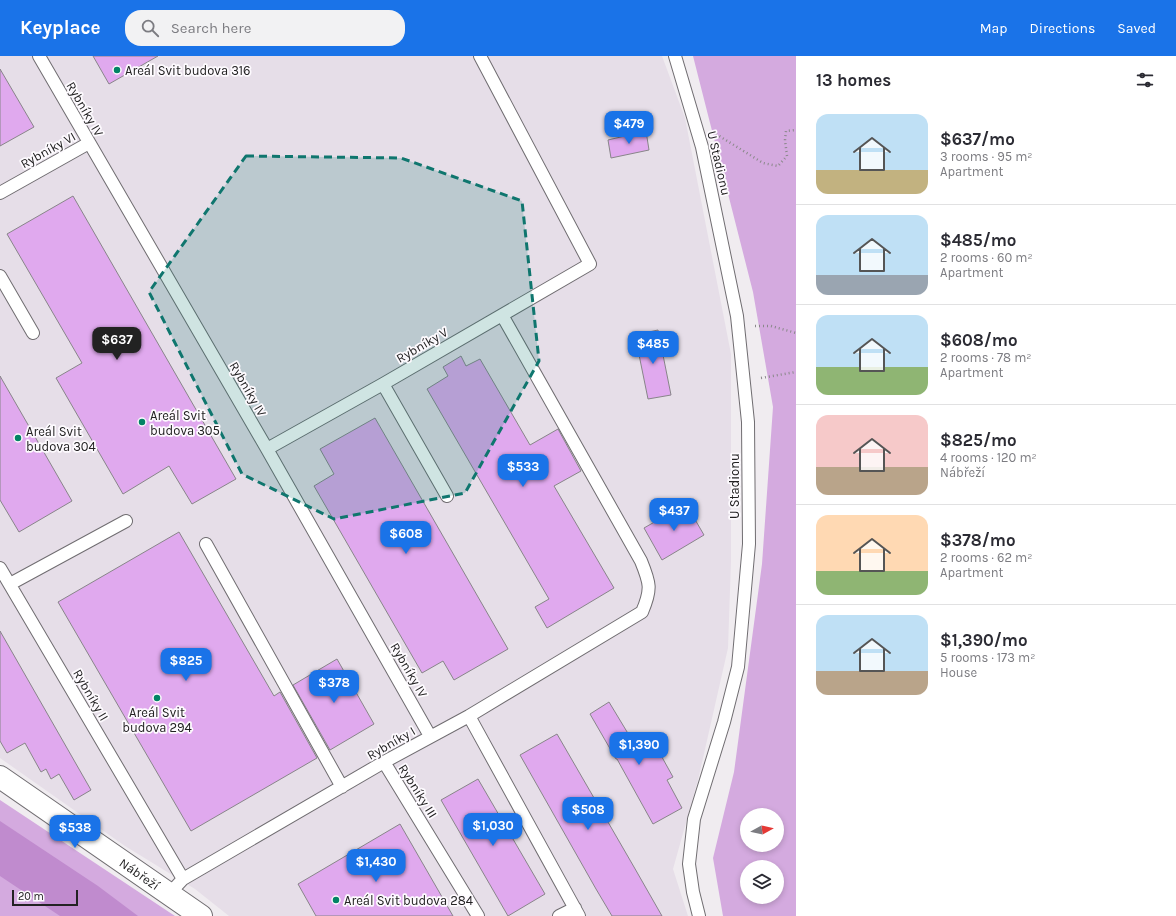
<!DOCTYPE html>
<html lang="en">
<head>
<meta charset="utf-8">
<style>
	:root { --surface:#fff; --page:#f2f2f3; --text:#2b2b33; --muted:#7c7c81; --line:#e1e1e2; --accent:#1a73e8 }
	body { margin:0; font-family:Karla,sans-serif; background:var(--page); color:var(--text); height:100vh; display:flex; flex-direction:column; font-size:15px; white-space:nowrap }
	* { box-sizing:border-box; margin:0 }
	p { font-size:13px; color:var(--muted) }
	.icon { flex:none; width:22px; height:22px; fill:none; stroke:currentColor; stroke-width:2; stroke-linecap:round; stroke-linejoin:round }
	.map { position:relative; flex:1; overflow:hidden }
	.drawer { display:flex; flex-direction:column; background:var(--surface); width:380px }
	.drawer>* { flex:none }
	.needle { width:26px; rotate:82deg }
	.controls { position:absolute; left:740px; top:752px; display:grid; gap:8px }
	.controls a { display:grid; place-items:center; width:44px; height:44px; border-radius:50%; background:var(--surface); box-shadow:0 2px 6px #0003; font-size:20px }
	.scale { position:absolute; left:12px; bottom:10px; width:66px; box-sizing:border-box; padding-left:4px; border:2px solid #232223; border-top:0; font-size:11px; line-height:14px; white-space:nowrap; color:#232223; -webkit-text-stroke:3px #fdfafe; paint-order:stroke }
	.price { position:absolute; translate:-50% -34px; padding:0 9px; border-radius:8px; background:var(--accent); color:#fff; font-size:13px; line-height:26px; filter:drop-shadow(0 1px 2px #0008) }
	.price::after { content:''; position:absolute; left:50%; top:24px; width:12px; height:9px; margin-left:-6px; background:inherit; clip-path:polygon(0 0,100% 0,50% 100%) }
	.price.current { background:#222; color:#fff }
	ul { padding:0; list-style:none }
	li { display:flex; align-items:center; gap:12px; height:100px; padding:0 20px }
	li+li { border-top:1px solid var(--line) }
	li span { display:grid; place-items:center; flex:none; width:112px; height:80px; border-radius:12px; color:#555 }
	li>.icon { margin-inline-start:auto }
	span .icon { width:48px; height:48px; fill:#fffc; stroke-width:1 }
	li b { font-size:17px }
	h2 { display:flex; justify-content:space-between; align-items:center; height:48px; padding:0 20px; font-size:17px }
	header { display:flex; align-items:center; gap:24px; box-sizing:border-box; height:56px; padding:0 20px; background:var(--accent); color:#fff }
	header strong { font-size:19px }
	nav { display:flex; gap:22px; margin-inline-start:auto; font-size:14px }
	.search { width:280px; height:36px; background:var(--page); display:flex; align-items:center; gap:10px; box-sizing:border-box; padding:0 14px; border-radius:16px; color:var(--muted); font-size:15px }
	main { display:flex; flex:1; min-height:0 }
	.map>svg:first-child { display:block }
	.built { fill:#e6dee8 }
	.green { fill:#d4aadf; fill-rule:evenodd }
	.water { fill:#c08bce }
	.building { fill:#e0a9ee; stroke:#888589 }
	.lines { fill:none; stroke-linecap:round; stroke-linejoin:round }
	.service-casing { stroke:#706d71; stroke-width:14 }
	.tertiary-casing { stroke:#706d71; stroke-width:24 }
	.path { stroke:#8a888a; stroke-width:2.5; stroke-dasharray:1 3; stroke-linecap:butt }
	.service { stroke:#fff; stroke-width:12 }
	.tertiary { stroke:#fff; stroke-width:22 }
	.marked { fill:#0f766e; fill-opacity:0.2; stroke:#0f766e; stroke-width:3; stroke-dasharray:8 5; stroke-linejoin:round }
	.poi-dot { fill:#028365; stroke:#fdfafe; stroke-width:1.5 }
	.labels { text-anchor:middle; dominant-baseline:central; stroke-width:3.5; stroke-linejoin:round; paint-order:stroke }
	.poi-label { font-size:13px; fill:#232223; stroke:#fdfafe; text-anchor:start }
	.street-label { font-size:13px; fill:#232223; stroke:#fdfafe }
</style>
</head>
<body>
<header>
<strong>Keyplace</strong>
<div class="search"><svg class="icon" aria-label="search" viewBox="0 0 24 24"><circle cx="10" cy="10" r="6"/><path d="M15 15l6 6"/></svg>Search here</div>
<nav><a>Map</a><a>Directions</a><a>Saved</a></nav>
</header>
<main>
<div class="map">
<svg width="796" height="860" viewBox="0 0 796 860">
	<rect width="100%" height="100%" fill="#f0ecf0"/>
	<path class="built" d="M0,0h662l23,62 46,236v207l-3,87 -30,132 -25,89 15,47h-459l-34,-27 -70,-43 -125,-88z"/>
	<path class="green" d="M693,0h103v860h-73l-10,-58 21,-86 28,-208 11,-157 -20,-115zM747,759h30v30h-30zM747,811h30v30h-30z
		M0,744l175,116h-175z"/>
	<path class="water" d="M0,765l98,65 40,30h-78l-60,-40z"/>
	<path class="building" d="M93,0h65l-49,28z
		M0,13l34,58 -34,19z
		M646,75l3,19 -38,8 -3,-18z
		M73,140l163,283 -44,25 -23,-38 -46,28 -67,-116 26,-15 -75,-129z
		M658,274l13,65 -23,4 -13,-64z
		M461,300l5,10 14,-7 50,86 28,-16 23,42 -27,15 60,102 -67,40 -12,-21 14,-8 -122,-210 21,-13 -5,-9z
		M0,320l72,125 -53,31 -19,-32z
		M375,362l133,231 -54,31 -11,-19 -21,12 -108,-187 20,-12 -14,-25z
		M686,448l18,31 -42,25 -18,-32z
		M179,476l95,164 6,-4 37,66 -126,73 -133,-229z
		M0,575l91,159 -17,10 -15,-26 -8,5 -5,-10 -5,3 -16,-29 -18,10 -7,-12z
		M337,603l37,65 -44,26 -37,-65z
		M609,646l29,48 15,-9 20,36 -6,3 15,28 -29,16 -36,-65h-1l-26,-45z
		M557,678l77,133 28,49h-50l-16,-27 -76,-134z
		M478,723l67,115 -37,22 -67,-116z
		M400,768l53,92h-137l-18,-32z"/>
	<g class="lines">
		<defs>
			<path id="service" d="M39,0l228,393 163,287
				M675,0l27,91 35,169 11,106 1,122 -11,123 -14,55 -30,97 -5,45 4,28 6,24
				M0,137l89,-50
				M0,220l33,57
				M383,328l64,112
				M267,393l116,-65 207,-120 -110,-208
				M206,488l136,243
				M0,512l183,311
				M10,528l116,-63
				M469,660l110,200
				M384,706l94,154
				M169,838l14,-15 201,-117 85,-46 173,-104c10,-23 8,-29 -1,-51l-139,-246
				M559,860l16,-8"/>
			<g id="tertiary">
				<path id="s1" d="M0,721l201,139"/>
			</g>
		</defs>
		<use href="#service" class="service-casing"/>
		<use href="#tertiary" class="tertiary-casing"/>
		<path class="path" d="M716,78l47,29 15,3 9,-10 -2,-16 1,-9 10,-1
			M755,270h16l25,7
			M761,322l35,-6"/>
		<use href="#service" class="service"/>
		<use href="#tertiary" class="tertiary"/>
	</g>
	<path class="marked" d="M246,100l155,2 121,43 17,160 -74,132 -131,26 -92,-45 -93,-182z"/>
	<g class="poi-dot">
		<circle cx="117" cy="14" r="4"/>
		<circle cx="142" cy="366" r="4"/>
		<circle cx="18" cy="382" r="4"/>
		<circle cx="157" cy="642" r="4"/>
		<circle cx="336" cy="844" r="4"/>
	</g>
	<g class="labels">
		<g class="poi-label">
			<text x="125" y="14">Areál Svit budova 316</text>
			<text x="150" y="359">Areál Svit<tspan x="150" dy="15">budova 305</tspan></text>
			<text x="26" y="375">Areál Svit<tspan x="26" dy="15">budova 304</tspan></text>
			<text x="157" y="656" text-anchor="middle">Areál Svit<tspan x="157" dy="15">budova 294</tspan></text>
			<text x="344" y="844">Areál Svit budova 284</text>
		</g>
		<g class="street-label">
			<text transform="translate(85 53) rotate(60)">Rybníky IV</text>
			<text transform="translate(48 94) rotate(-29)">Rybníky VI</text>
			<text transform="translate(719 107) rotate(77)">U Stadionu</text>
			<text transform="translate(422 289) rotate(-30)">Rybníky V</text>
			<text transform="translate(248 333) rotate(60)">Rybníky IV</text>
			<text transform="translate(734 430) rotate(-90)">U Stadionu</text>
			<text transform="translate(409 614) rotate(60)">Rybníky IV</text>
			<text transform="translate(91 639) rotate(60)">Rybníky II</text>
			<text transform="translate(391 687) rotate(-30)">Rybníky I</text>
			<text transform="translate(418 735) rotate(58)">Rybníky III</text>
			<text stroke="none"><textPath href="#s1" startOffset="170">Nábřeží</textPath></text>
		</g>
	</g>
</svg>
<div class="controls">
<a><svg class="needle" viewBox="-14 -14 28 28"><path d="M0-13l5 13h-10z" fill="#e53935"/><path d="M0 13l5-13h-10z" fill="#7c7c81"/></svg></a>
<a><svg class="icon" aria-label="layers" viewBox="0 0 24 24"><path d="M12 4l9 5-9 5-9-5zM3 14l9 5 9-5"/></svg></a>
</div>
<div class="scale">20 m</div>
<b class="price" style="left:629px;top:89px">$479</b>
<b class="price current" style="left:117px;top:305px">$637</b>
<b class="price" style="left:653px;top:309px">$485</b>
<b class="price" style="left:523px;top:432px">$533</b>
<b class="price" style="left:674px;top:476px">$437</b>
<b class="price" style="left:406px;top:499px">$608</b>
<b class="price" style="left:186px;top:626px">$825</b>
<b class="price" style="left:334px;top:648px">$378</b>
<b class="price" style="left:639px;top:710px">$1,390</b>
<b class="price" style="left:588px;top:775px">$508</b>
<b class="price" style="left:493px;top:791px">$1,030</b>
<b class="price" style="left:75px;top:793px">$538</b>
<b class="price" style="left:376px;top:827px">$1,430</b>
</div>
<section class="drawer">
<h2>13 homes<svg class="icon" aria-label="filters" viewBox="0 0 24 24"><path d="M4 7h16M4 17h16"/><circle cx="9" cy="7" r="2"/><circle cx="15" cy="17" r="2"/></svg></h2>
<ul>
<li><span style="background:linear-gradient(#bfe0f5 70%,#c2b280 0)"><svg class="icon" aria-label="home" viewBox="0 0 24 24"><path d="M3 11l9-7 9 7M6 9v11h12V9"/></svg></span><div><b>$637/mo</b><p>3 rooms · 95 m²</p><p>Apartment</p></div></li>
<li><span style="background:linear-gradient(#bfe0f5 75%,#9aa5b1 0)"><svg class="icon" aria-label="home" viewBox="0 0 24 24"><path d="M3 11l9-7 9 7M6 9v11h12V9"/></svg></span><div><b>$485/mo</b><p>2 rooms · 60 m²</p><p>Apartment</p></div></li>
<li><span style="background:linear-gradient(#bfe0f5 65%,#8fb573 0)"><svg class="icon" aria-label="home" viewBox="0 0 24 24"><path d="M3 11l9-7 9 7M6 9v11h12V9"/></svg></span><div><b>$608/mo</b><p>2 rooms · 78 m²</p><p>Apartment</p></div></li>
<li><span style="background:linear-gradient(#f6c9c9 65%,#b9a48a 0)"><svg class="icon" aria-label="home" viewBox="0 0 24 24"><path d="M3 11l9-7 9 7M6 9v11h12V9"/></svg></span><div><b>$825/mo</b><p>4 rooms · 120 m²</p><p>Nábřeží</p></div></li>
<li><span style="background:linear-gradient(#ffd9b3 70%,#8fb573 0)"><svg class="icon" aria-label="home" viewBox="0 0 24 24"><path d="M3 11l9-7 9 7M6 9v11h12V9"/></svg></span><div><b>$378/mo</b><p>2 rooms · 62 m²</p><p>Apartment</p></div></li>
<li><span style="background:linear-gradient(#bfe0f5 70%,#b9a48a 0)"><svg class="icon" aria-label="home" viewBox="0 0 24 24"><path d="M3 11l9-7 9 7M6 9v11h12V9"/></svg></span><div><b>$1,390/mo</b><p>5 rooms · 173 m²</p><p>House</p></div></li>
</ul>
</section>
</main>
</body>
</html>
